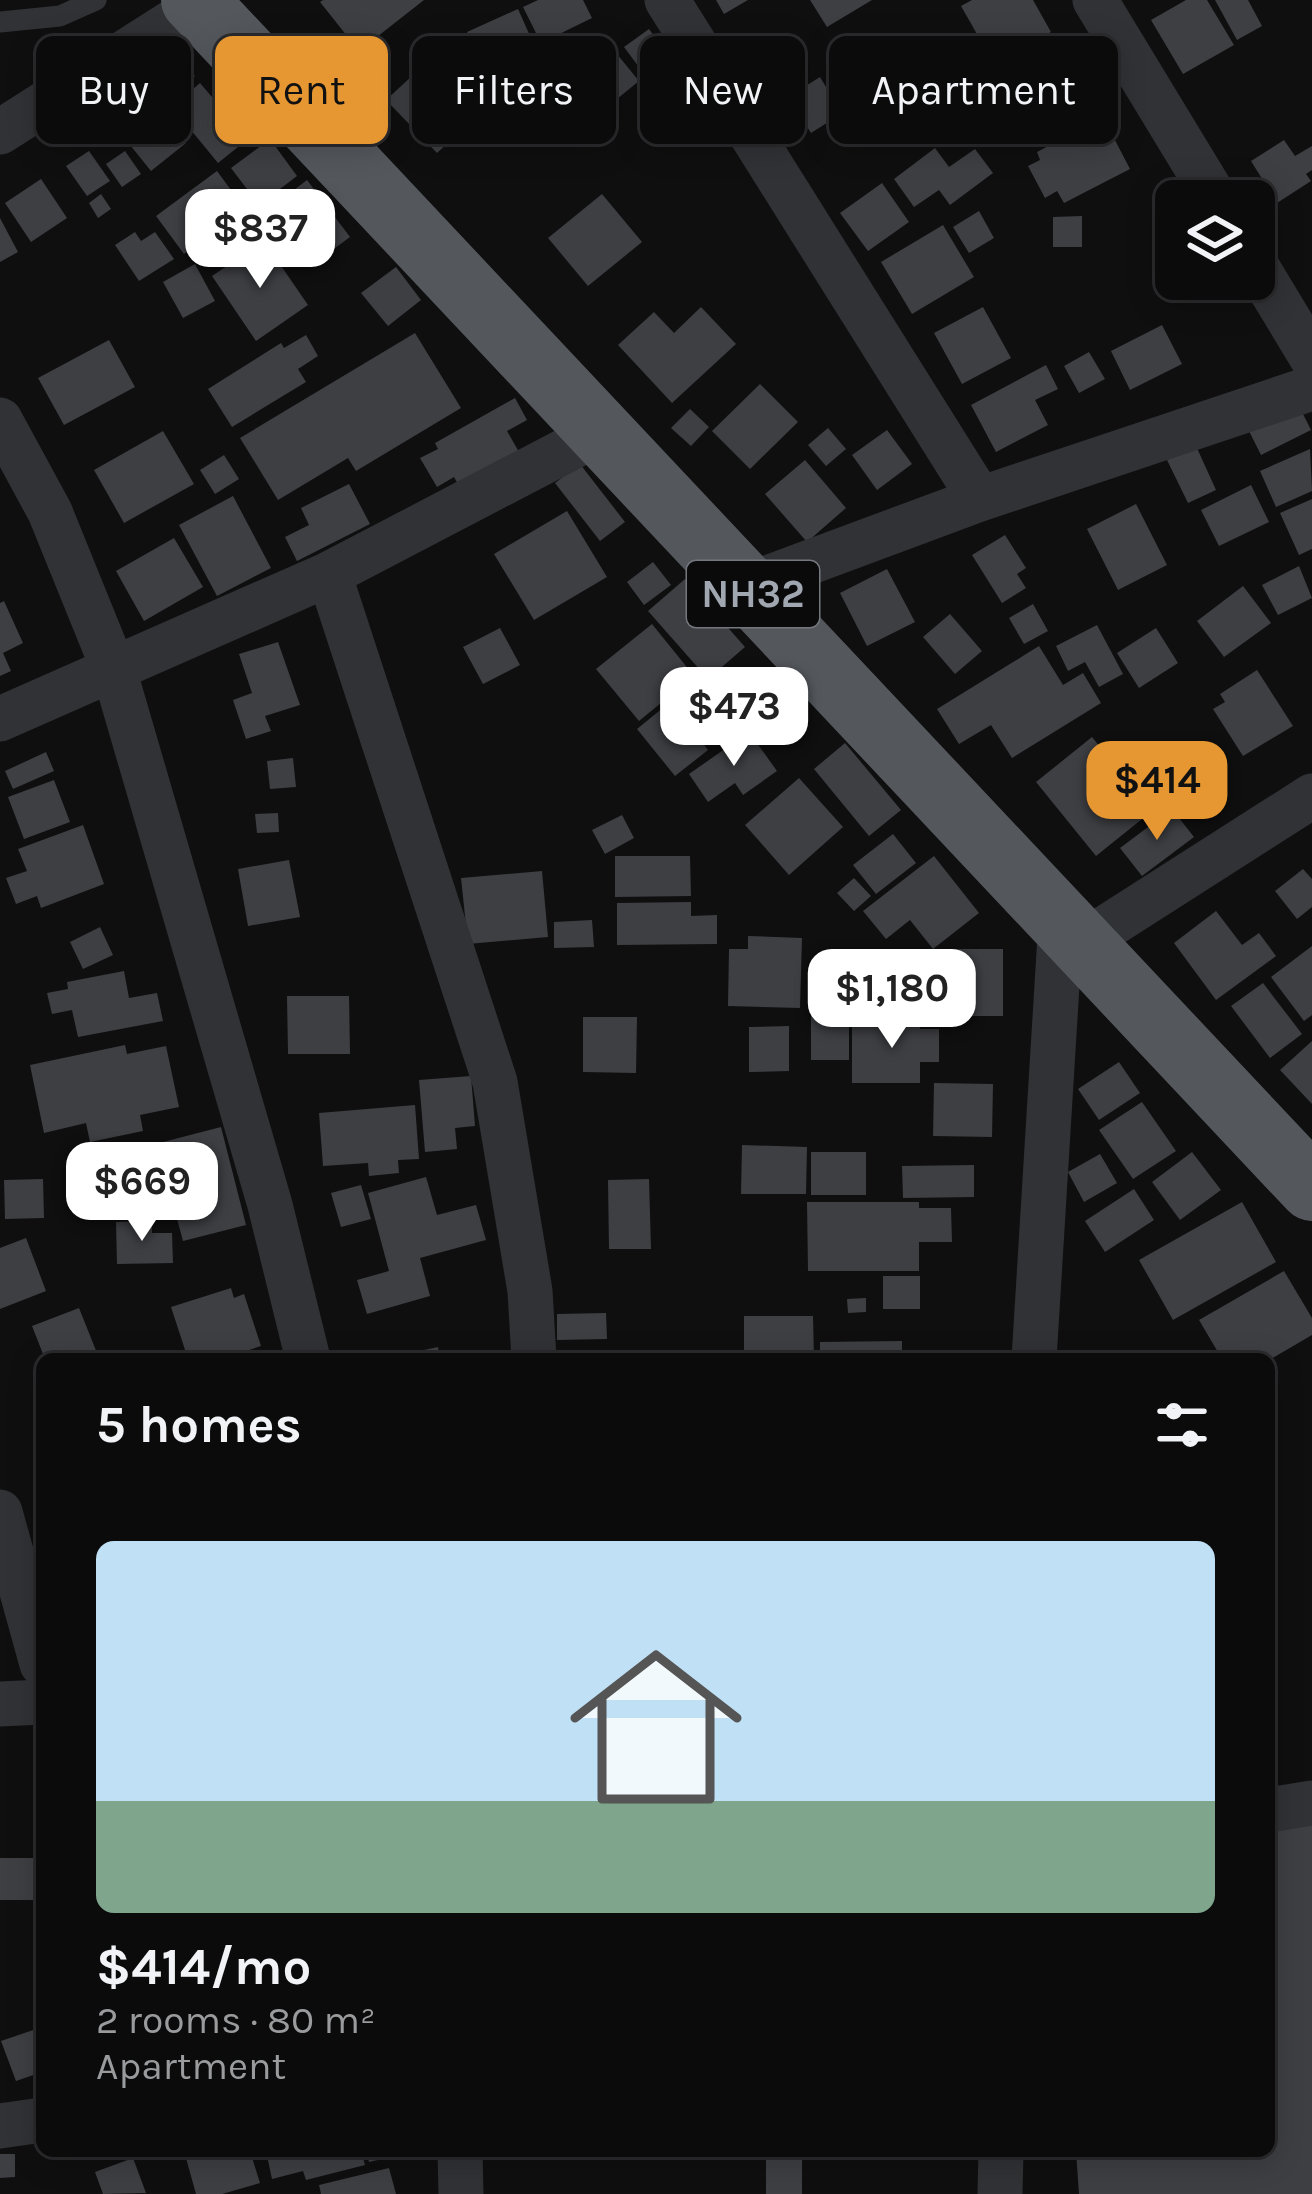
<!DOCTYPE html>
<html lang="en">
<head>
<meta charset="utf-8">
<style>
	:root { --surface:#0b0b0c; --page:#19191a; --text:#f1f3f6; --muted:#9a9b9d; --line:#2b2b2d; --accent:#e69731 }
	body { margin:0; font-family:Karla,sans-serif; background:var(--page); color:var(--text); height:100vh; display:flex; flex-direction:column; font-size:45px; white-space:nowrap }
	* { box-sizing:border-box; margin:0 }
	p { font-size:39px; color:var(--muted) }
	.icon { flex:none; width:66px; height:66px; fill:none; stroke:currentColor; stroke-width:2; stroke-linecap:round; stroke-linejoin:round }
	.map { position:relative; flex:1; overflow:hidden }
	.details { position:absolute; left:36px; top:1353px; width:1239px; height:804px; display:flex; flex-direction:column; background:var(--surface); border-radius:18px; box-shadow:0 6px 30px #0003,0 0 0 3px var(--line) }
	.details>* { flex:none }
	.top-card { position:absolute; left:36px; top:36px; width:1242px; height:108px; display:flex; gap:24px }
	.buttons { position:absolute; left:1155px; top:180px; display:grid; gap:24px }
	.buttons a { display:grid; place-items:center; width:120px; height:120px; border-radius:18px; background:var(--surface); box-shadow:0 6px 30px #0003,0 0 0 3px var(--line); font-size:60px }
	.price { position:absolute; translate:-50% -102px; padding:0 27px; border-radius:24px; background:#fff; color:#222; font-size:39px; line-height:78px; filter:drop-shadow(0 3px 6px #0008) }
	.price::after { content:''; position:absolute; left:50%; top:72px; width:36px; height:27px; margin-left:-18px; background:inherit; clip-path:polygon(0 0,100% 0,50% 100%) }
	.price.active { background:var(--accent); color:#111 }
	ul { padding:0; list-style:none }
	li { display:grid; align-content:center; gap:24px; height:636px; padding:0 60px }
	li+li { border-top:3px solid var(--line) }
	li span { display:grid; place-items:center; height:372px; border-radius:18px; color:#555 }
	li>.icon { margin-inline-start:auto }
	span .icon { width:216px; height:216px; fill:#fffc; stroke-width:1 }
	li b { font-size:51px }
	h2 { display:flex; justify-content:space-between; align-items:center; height:144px; padding:0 60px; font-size:51px }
	.tag { padding:0 42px; border-radius:18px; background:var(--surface); box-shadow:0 6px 30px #0003,0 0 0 3px var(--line); font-size:42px; line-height:108px }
	.tag.active { background:var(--accent); color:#111 }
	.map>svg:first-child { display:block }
	.building { fill:#3e3f43 }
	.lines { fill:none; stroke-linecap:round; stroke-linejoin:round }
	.service { stroke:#303235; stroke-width:21 }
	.minor { stroke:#303235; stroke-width:45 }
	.trunk { stroke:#54585d; stroke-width:66 }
	.labels { text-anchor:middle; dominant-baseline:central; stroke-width:10; stroke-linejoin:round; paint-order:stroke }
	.shield { fill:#0a0a0b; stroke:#74787e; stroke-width:3 }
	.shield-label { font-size:39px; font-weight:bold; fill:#a1a7b0 }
</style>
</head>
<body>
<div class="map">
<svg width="1312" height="2194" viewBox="0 0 1312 2194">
	<rect width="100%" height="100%" fill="#0f0f10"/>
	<path class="building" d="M323,0h101l-65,51 -39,-49z
		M538,0h45l9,18 -51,25 -18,-36z
		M716,0h32l-24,14z
		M810,0h62l-45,27z
		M972,0h61l18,32 -57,32 -33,-58z
		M1186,0h21l27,45 -51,29 -32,-54z
		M1215,0h33l14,26 -25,14z
		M518,9l17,38 -50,23 -18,-38z
		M649,29l23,32 -25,17 -23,-31z
		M603,37l36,44 -33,27 -36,-44z
		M174,51l21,25 -30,24 -21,-25z
		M426,63l18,20 21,-20 32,35 -60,55 -51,-53z
		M820,77l9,15 10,-5 13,20 -41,26 -23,-36z
		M200,83l48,56 -30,24 -46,-56z
		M154,103l32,40 -35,28 -33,-41z
		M1103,117l27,52 -66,34 -7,-12 -12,7 -17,-32 12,-6 -3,-8z
		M270,139l27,37 -38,29 -28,-37z
		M1284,140l11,16 17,-10v24l-6,4 5,7 -34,22 -26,-42z
		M935,148l14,19 26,-18 18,24 -43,32 -11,-15 -25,17 -20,-28z
		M89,151l21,30 -23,15 -21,-30z
		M125,151l16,23 -19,13 -16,-23z
		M217,171l28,38 -61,45 -28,-38z
		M41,179l26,39 -36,24 -26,-39z
		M307,180l43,57 -35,26 -43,-56z
		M882,183l27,39 -41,29 -28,-38z
		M101,194l10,15 -13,9 -9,-15z
		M602,194l40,48 -54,44 -40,-48z
		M979,211l15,27 -25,15 -16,-26z
		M1082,216v31h-29v-30z
		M0,218l18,34 -18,10z
		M943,225l31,52 -62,37 -31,-52z
		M135,232l6,9 14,-9 19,27 -35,22 -24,-36z
		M264,241l44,64 -52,36 -44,-65z
		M195,264l20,37 -32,17 -20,-36z
		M396,267l25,33 -33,26 -27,-33z
		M701,307l35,37 -64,59 -54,-58 36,-33 20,21z
		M983,307l28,51 -49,26 -28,-51z
		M1162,325l20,39 -52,26 -19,-39z
		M415,333l46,75 -105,63 -8,-13 -70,42 -38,-62z
		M306,335l12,21 -20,13 8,13 -74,45 -24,-38 73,-46 3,5z
		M109,340l26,47 -71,38 -26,-47z
		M1089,352l16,27 -26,14 -15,-27z
		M1046,365l12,24 -23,11 13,25 -52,27 -25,-47z
		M760,384l38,38 -48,47 -38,-38z
		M515,398l12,22 -20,11 16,28 -60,34 -9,-16 -17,10 -17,-29 18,-9 -3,-6z
		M1298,404l13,26 -50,25 -13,-26z
		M690,409l19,18 -18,19 -20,-18z
		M828,428l18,21 -20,17 -18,-21z
		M887,430l25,34 -35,26 -25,-35z
		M163,431l31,53 -70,39 -30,-53z
		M1196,446l20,44 -28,13 -21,-43z
		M1310,449l2,42 -36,16 -16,-36z
		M224,455l15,24 -24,15 -15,-24z
		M805,460l41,48 -39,34 -42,-48z
		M580,464l45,58 -25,19 -45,-58z
		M349,484l21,40 -73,37 -12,-24 24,-12 -8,-17z
		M1251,485l18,37 -50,24 -18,-36z
		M233,496l38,72 -54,28 -38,-71z
		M1312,499v50l-13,6 -19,-42z
		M1136,504l31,61 -49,25 -31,-61z
		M567,511l40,66 -73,43 -40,-66z
		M1005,535l21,33 -9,6 9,14 -24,15 -30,-48z
		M174,538l29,49 -59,34 -28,-50z
		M653,562l18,23 -27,20 -17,-23z
		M1299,566l13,32 -34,17 -16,-30z
		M887,569l28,53 -48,24 -27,-53z
		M685,579l60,68 -37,32 -60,-68z
		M1243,586l28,37 -47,34 -27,-36z
		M4,601l19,42 -20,10 8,18 -11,5v-73z
		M1033,604l15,27 -24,13 -15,-26z
		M950,614l32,37 -27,23 -32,-37z
		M652,624l42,52 -55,45 -43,-52z
		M1097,625l26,49 -24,13 -14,-25 -17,9 -12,-25z
		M500,628l20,37 -37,19 -20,-37z
		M1156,628l22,35 -39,25 -22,-35z
		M278,642l22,63 -35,11 6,15 -25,8 -13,-39 19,-7 -13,-39z
		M1039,646l24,39 20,-12 18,30 -89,55 -21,-33 -32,19 -22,-35z
		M1257,670l36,56 -50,30 -30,-47 12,-7 -5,-8z
		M764,672l27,33 -31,24 -27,-33z
		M691,685l29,35 -21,18 9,12 -33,26 -38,-47z
		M749,732l28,39 -34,24 -8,-12 -27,19 -19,-28z
		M1092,737l60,74 -56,45 -60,-74z
		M845,743l56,67 -32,26 -55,-67z
		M46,752l8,19 -41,18 -8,-18z
		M293,758l3,29 -26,2 -3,-28z
		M799,778l44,49 -54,48 -44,-50z
		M54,780l16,42 -46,17 -16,-42z
		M1172,809l22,28 -52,39 -22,-28z
		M278,813l1,19 -22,1 -2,-19z
		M622,815l12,23 -29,16 -13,-24z
		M83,825l21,59 -63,24 -4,-12 -21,8 -10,-26 21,-7 -9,-22z
		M893,834l23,29 -40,31 -23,-29z
		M615,856h75l1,40 -76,1z
		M934,856l45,57 -46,36 -23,-29 -24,19 -23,-28z
		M289,860l11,57 -52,9 -10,-57z
		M1303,869l9,10v28l-15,12 -22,-28z
		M542,871l6,66 -80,7 -7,-66z
		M854,878l17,18 -17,15 -17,-18z
		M691,902v14l26,-1v29l-100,1v-42z
		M1216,911l26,34 17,-12 17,23 -60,44 -42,-57z
		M592,920l2,27 -40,1v-26z
		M100,927l13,28 -30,14 -13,-27z
		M748,936l54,2 -2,70 -72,-2 1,-57h19z
		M1312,946v69l-8,6 -33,-44z
		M943,949h60v67h-60z
		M124,971l5,27 28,-5 6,28 -85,16 -6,-27 -20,4 -5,-21 21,-4 -1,-7z
		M1263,983l39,51 -32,24 -39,-52z
		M287,996h62l1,58h-62z
		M811,1014h38v46h-38z
		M583,1017h54l-1,56 -53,-1z
		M852,1021h68v8h19v33h-19v21h-68z
		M789,1026v45l-40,1v-45z
		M1312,1041v63l-32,-34z
		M125,1045l2,9 39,-8 13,61 -39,8 3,16 -53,11 -4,-19 -42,10 -14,-68z
		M1119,1062l21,31 -41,27 -21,-31z
		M471,1076l4,50 -20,2 2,21 -32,3 -6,-72z
		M934,1083l59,1 -1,53 -59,-1z
		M1142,1102l34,49 -43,28 -34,-49z
		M415,1105l4,54 -21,1 1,13 -30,3 -1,-13 -45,3 -4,-53z
		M221,1127l25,98 -63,16 -10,-37 -18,5 -15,-61z
		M742,1145l65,2 -1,47h-65z
		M811,1152h55v43h-55z
		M1192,1152l29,38 -41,30 -28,-38z
		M1100,1154l17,29 -33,19 -16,-30z
		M138,1160l13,46 -33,8 -12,-46z
		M974,1165v32l-71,1 -1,-32z
		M426,1177l11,38 39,-10 10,35 -66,18 10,38 -63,18 -10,-34 32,-9 -21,-78z
		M43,1179l1,39 -39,1 -1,-39z
		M649,1179l2,70h-42l-1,-69z
		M361,1185l10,34 -30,8 -10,-34z
		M1134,1189l20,31 -49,32 -20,-31z
		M807,1202h112v6h32l1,34h-33v29h-111z
		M1242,1202l34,60 -103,58 -34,-60z
		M152,1221v12h20l1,30 -56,1 -1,-42z
		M26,1238l20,53 -46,18v-61z
		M1284,1271l28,47v17l-41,24h-49l-23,-39z
		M883,1276h37v33h-37z
		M231,1288l3,10 10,-4 17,52 -40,13h-33l-17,-52z
		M866,1298v14l-18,1 -1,-14z
		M79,1308l18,45 -16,6h-36l-13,-33z
		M606,1313l1,26 -50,1v-26z
		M744,1316h69l1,43h-70z
		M902,1341v18h-82v-17z
		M438,1347l2,12h-49v-2z
		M1148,1350v9h-78v-8z
		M573,1351h82v8h-82z
		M1312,1822v372h-233l-3,-43h193v-322z
		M0,1858h41v42h-41z
		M42,2027v45l-26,9 -15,-40z
		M184,2151h66l10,32 -38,11h-26z
		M266,2151h95l4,14 -59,15 -3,-9 -31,8z
		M366,2151h42v2l-39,9z
		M766,2151h36v43h-36z
		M805,2151h114v6l-114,-1z
		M0,2154h15v23l-15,1z
		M133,2158l13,35 -43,1 -8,-22z
		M389,2168l7,26h-75l-2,-9z"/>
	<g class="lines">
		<path class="service" d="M0,22l60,-6 36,-16"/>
		<path class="minor" d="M667,0l313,499
			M1095,0l122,201
			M0,132l207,-132
			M1254,262l58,96
			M0,420l50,92 64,158 156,535 38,154
			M329,574l166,508 35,209 4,68
			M746,586l234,-87 332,-111
			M0,719l329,-145 270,-141
			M1082,943l230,-147
			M1034,1359l27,-439
			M0,1512l42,152
			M0,1704l42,-2
			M1269,1810l43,-7
			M0,2126l42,-6
			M460,2151l1,43
			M1000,2194l1,-43"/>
		<path class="trunk" d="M194,0l1118,1188"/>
	</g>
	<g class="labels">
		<rect class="shield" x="687" y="561" width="132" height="66" rx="9"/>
		<g class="shield-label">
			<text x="753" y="594">NH32</text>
		</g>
	</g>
</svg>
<div class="buttons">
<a><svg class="icon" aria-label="layers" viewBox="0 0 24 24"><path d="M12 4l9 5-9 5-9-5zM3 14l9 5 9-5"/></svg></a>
</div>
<b class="price" style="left:260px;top:291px">$837</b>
<b class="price" style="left:734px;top:769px">$473</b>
<b class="price active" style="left:1157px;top:843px">$414</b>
<b class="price" style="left:892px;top:1051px">$1,180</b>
<b class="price" style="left:142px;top:1244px">$669</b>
<div class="top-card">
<a class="tag">Buy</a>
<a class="tag active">Rent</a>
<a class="tag">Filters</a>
<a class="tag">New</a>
<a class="tag">Apartment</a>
</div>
<section class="details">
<h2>5 homes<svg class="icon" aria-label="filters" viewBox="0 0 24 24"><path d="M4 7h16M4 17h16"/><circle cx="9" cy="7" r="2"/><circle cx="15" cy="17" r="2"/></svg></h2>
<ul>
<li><span style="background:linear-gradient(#bfe0f5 70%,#7fa58c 0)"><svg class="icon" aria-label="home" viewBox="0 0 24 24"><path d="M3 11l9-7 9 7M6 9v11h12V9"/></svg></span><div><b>$414/mo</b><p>2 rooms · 80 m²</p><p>Apartment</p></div></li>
</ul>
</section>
</div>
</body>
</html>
